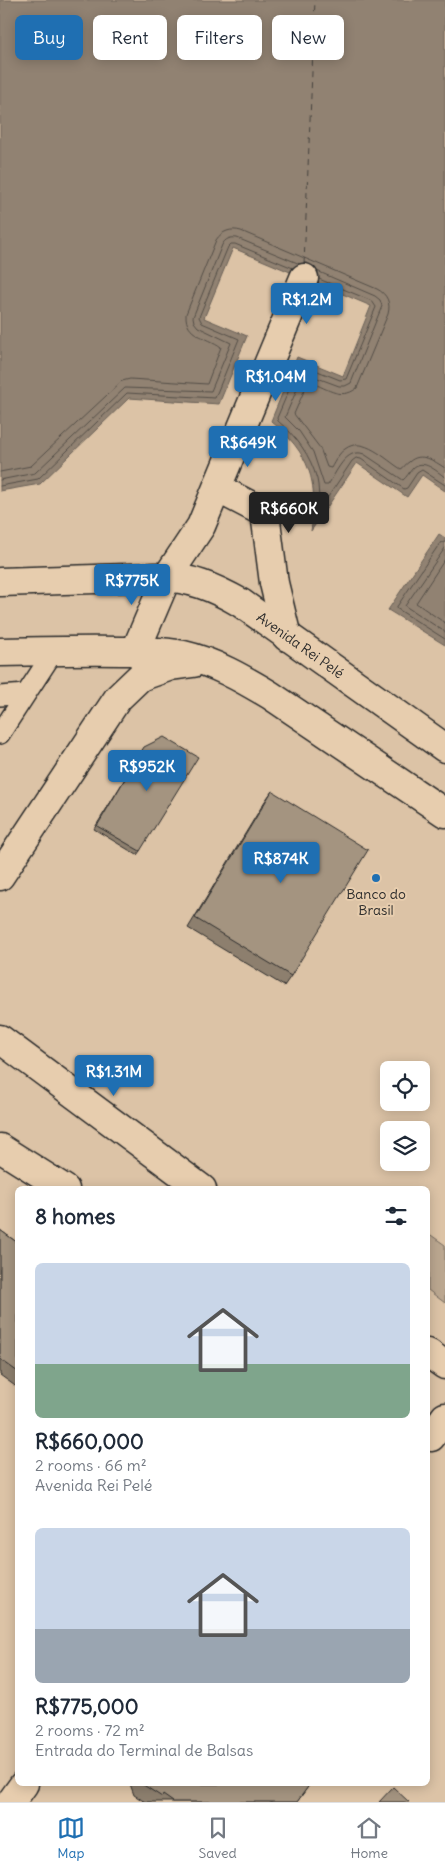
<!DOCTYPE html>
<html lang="en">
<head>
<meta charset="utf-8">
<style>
	:root { --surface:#fff; --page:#f2f2f3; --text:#1f2937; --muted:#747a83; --line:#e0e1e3; --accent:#1f6fb2 }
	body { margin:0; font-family:Delius,sans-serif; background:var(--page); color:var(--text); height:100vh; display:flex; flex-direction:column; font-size:19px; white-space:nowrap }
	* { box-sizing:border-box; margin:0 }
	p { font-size:16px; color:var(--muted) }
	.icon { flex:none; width:28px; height:28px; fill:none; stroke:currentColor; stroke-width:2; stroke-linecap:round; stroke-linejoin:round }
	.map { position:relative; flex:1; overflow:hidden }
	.details { position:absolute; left:15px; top:1186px; width:415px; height:600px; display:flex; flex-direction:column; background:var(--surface); border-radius:8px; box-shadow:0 2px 12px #0003 }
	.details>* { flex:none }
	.banner { position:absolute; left:15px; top:15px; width:415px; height:45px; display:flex; gap:10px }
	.fabs { position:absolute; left:380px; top:1061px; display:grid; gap:10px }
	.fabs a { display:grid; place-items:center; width:50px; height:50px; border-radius:8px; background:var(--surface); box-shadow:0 2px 12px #0003; font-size:25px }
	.price { position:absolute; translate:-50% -42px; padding:0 11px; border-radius:5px; background:var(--accent); color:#fff; font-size:16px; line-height:32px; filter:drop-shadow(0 1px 2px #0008) }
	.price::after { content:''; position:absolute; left:50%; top:30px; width:15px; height:11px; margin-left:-8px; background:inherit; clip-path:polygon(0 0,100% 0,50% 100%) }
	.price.on { background:#222; color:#fff }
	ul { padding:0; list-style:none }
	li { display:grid; align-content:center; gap:10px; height:265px; padding:0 20px }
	li span { display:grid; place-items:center; height:155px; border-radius:8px; color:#555 }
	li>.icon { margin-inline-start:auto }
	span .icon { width:90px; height:90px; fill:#fffc; stroke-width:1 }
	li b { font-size:21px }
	h2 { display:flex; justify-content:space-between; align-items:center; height:60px; padding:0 20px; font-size:21px }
	.tag { padding:0 18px; border-radius:8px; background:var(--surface); box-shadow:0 2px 12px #0003; font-size:18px; line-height:45px }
	.tag.on { background:var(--accent); color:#fff }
	.dock { display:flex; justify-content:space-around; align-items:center; height:70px; border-top:1px solid var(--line); background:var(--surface); font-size:14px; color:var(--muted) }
	.dock a { display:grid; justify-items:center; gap:2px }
	.dock .on { color:var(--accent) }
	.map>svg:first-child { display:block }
	.green { fill:#bba790; stroke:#73695e }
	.water { fill:#918272; stroke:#685f56 }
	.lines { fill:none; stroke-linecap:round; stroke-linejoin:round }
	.shore { stroke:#544e47; stroke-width:1 }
	.ferry { stroke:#44413d; stroke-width:1; stroke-dasharray:6 5; stroke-linecap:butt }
	.lane-casing { stroke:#2b2b2b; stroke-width:22 }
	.street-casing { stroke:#2b2b2b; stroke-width:31 }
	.secondary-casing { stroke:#2b2b2b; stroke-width:31 }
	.primary-casing { stroke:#2b2b2b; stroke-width:31 }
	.lane { stroke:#e7cdae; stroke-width:19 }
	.street { stroke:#e7cdae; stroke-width:28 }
	.secondary { stroke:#e7cdae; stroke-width:28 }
	.primary { stroke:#e7cdae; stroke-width:28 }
	.wall { fill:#8d7f6e; stroke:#2b2b2b }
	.building { fill:#a49480; stroke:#2b2b2b }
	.poi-dot { fill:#1f6fb2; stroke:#e7cdae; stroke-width:2 }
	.labels { text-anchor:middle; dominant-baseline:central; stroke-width:4; stroke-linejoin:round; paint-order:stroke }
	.street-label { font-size:14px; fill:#2b2b2b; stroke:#e7cdae }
	.poi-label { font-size:14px; fill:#2b2b2b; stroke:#e7cdae }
</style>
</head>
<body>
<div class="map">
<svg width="445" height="1802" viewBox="0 0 445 1802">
	<rect width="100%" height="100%" fill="#dcc3a6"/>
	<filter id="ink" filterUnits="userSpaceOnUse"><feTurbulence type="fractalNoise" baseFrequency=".02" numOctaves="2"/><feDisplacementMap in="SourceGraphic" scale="10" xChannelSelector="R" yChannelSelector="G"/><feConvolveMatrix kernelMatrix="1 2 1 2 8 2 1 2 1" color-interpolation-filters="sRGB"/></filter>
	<g filter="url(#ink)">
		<path class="green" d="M428,1233l17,12v58l-17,-13z"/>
		<path class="water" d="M0,0h445v491l-23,-16 -15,22 -50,-34 -46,68c8,-50 -1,-77 -40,-110l26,-64 46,19 28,-70 -138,-58 -29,70 43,18 -28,68 -90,-6 -89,86 -40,7z
			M439,534l6,4v107l-57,-35z"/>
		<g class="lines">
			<path class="shore" d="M317,271l58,25 5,4 2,6 -31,77 -6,3h-6l-35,-13 -19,44 14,14 14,21 11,33h4c8,-12 18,-38 36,-31l39,26c4,-3 6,-8 10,-12 10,-10 23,3 32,9
				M319,279l53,22 4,6 -30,72 -6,1 -40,-16 -23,54 1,3c19,16 32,34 39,58 2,8 1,16 3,24h4l28,-42 4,-3 5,1 43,30 3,-1 10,-15 5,-3 23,15
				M0,472l31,-6 91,-85 8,-2 77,5 14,-37c-14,-11 -36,-10 -35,-33l30,-74c6,-9 15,-12 25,-9l136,58c10,5 14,14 11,25l-31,74c-17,14 -32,-2 -49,-6l-14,32 26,34 7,19 4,1c4,-7 8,-15 14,-19 18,-14 41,11 56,20 3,-1 4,-5 8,-7 12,-11 25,-1 36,6
				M0,480l35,-7 90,-85 86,3 20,-48 -33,-16 -4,-5 -1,-5 29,-72c3,-6 8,-8 15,-7l63,26
				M0,486l38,-7 89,-86 88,5 24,-59 -37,-16 -3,-6 29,-70 3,-3h4l58,24
				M445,542l-5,1 -44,65 49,31
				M445,548l-40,58 40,26
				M445,559l-29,44 29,20"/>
			<path class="ferry" d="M304,264l11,-264"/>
			<defs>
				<path id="lane" d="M0,696l26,-2
					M0,734l54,-83"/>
				<path id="street" d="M11,1802l13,-18"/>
				<path id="secondary" d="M217,488l48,25 9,70 13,54
					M135,652l32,-75 34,-51 103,-248
					M0,1039l202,150
					M0,1148l65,41
					M428,1353l17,12
					M431,1437l14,-20"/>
				<g id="primary">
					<path id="s1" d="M0,582l159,-5c30,0 56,11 82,26l204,145"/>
					<path d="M0,652c43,-1 87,-2 130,-1 18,1 35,0 53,4 31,7 60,24 87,40l175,118"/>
					<path d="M0,876l118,-178 22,-21 31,-11 22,-3"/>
				</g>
			</defs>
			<use href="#lane" class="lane-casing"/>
			<use href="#street" class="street-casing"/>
			<use href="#secondary" class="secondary-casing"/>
			<use href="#primary" class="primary-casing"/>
			<use href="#lane" class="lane"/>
			<use href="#street" class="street"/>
			<use href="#secondary" class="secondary"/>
			<use href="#primary" class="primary"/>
		</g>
		<path class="wall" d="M142,751l-2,100 -3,4 -43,-26z
			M272,791l19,185 -7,10 -96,-58 77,-127z
			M0,1230l18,13v145l-18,-13z
			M130,1784h180l-13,18h-152l-11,-7z"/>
		<path class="building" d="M164,737l34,20 -58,94 -43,-25 47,-79z
			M272,791l96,59 -77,126 -96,-58z
			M0,1230l18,13v129l-18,-13z
			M142,1784h168l-13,18h-124l-10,-7 -1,2z
			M393,1787l16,15h-30z"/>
	</g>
	<circle class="poi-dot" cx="376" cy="878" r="5"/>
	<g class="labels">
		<g class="street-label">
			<text stroke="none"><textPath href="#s1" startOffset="319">Avenida Rei Pelé</textPath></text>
		</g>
		<g class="poi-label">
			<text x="376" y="894">Banco do<tspan x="376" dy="16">Brasil</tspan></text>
		</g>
	</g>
</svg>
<div class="fabs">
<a><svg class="icon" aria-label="locate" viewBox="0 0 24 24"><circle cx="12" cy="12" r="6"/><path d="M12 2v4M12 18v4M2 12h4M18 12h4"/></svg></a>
<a><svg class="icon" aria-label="layers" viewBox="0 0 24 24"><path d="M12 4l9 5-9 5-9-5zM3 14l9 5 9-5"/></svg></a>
</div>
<b class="price" style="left:307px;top:325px">R$1.2M</b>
<b class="price" style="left:276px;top:402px">R$1.04M</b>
<b class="price" style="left:248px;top:468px">R$649K</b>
<b class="price on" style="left:289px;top:534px">R$660K</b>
<b class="price" style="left:132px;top:606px">R$775K</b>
<b class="price" style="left:147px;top:792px">R$952K</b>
<b class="price" style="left:281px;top:884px">R$874K</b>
<b class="price" style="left:114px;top:1097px">R$1.31M</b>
<div class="banner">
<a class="tag on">Buy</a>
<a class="tag">Rent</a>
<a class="tag">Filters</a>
<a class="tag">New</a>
</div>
<section class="details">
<h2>8 homes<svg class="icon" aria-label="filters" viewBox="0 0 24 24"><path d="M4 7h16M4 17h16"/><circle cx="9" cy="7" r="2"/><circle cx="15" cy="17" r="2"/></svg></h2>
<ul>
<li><span style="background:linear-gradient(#c9d6e8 65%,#7fa58c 0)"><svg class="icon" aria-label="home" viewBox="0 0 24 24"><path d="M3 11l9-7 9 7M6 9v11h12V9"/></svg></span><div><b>R$660,000</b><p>2 rooms · 66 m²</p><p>Avenida Rei Pelé</p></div></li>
<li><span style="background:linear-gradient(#c9d6e8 65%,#9aa5b1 0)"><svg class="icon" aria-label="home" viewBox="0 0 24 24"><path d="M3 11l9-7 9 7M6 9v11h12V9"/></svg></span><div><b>R$775,000</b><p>2 rooms · 72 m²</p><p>Entrada do Terminal de Balsas</p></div></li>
</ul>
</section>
</div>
<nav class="dock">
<a class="on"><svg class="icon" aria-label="map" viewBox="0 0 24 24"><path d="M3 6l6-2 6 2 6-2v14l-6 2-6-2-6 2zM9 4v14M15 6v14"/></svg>Map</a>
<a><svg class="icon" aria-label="saved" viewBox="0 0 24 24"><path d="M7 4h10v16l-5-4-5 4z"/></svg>Saved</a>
<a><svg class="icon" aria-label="home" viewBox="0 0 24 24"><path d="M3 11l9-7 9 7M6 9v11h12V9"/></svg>Home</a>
</nav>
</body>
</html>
